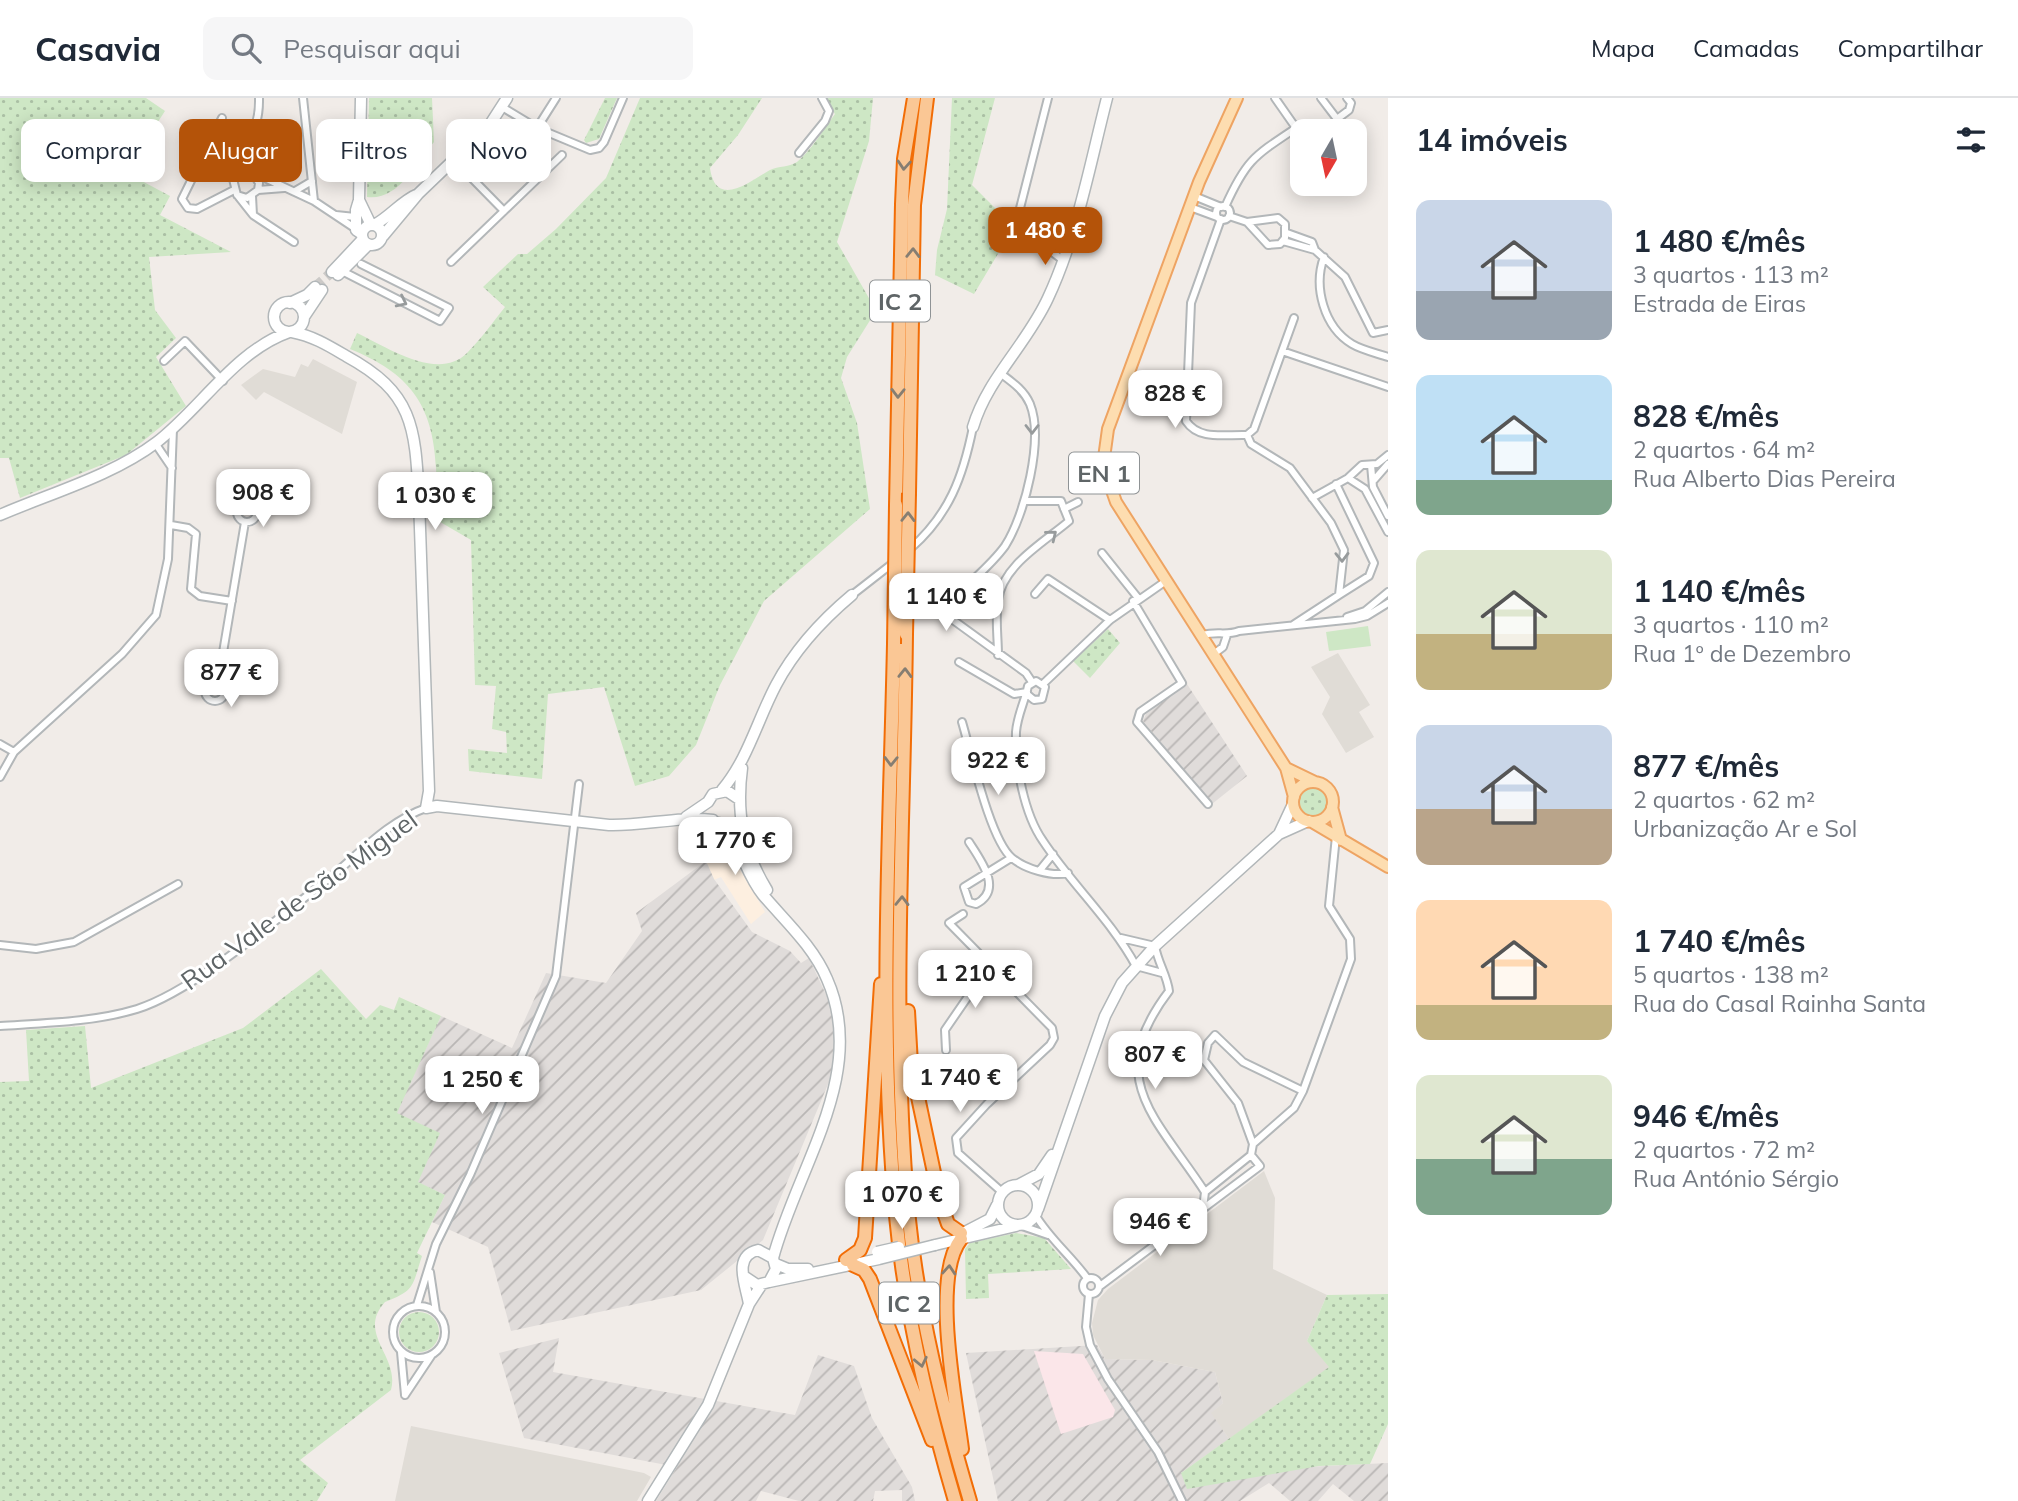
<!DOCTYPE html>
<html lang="pt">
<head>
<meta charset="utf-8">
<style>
	:root { --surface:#fff; --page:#f6f6f7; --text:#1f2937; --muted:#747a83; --line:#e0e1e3; --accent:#b45309 }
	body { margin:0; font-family:Mulish,sans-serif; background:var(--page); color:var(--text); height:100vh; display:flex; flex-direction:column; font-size:26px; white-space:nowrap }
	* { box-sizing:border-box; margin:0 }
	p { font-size:23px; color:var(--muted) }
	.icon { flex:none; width:38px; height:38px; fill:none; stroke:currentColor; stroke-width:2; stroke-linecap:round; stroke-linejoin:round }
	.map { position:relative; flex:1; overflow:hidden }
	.drawer { display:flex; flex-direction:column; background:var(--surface); width:630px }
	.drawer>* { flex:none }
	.hud { position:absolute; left:21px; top:21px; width:665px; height:63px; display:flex; gap:14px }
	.needle { width:46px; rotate:189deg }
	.buttons { position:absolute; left:1290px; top:21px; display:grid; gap:14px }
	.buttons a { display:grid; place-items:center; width:77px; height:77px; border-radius:14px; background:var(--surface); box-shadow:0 4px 18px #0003; font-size:35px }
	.price { position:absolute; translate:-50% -60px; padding:0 16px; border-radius:14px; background:#fff; color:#222; font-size:23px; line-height:46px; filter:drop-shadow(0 2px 4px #0008) }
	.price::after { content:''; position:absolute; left:50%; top:42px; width:21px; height:16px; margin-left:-10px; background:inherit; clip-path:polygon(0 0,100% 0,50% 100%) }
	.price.active { background:var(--accent); color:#fff }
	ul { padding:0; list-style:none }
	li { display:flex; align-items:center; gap:21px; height:175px; padding:0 28px }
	li span { display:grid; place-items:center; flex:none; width:196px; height:140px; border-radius:14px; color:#555 }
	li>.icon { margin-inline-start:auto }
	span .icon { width:84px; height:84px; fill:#fffc; stroke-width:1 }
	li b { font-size:30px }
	h2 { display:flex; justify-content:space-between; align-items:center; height:84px; padding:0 28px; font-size:30px }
	.pill { padding:0 24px; border-radius:14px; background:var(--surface); box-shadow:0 4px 18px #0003; font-size:24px; line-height:63px }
	.pill.active { background:var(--accent); color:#fff }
	header { display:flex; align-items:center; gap:42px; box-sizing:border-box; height:98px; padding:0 35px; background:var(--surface); border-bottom:2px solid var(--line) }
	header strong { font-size:33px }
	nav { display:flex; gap:38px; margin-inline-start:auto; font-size:24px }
	.search { width:490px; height:63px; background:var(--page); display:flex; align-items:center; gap:18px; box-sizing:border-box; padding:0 24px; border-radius:14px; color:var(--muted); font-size:26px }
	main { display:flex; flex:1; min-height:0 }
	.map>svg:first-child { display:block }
	.commercial { fill:#fdefe0 }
	.industrial { fill:url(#industrial-furrows) }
	.education { fill:#e0dcd6 }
	.medical { fill:#fbe6e9 }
	.grass { fill:url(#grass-dots) }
	.pitch { fill:#cee7c5 }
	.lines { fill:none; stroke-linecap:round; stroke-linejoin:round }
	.secondary-tunnel { stroke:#cccac8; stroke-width:10; stroke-dasharray:10 5; stroke-linecap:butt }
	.street-casing { stroke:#b3b7b9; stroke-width:10 }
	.secondary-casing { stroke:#b2b7b9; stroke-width:13 }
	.primary-casing { stroke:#eea463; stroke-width:14 }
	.highway-casing { stroke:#f26d06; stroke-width:16 }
	.street { stroke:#fff; stroke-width:6 }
	.secondary { stroke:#fff; stroke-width:10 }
	.primary { stroke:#fdddb0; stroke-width:10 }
	.highway { stroke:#fac795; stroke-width:12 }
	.secondary-bridge-casing { stroke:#b2b7b9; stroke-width:13; stroke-linecap:butt }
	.highway-bridge-casing { stroke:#f26d06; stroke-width:16; stroke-linecap:butt }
	.secondary-bridge { stroke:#fff; stroke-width:10 }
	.highway-bridge { stroke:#fac795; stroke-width:12 }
	.oneway { stroke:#867e72 }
	.oneway2 { stroke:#979b9c }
	.labels { text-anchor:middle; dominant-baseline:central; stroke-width:6; stroke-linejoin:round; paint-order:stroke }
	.shield { fill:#fff; stroke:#8f9395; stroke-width:2 }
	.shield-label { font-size:24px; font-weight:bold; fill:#5f6567 }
	.street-label { font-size:26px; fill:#5f6567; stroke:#fff }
</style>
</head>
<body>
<header>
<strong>Casavia</strong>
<div class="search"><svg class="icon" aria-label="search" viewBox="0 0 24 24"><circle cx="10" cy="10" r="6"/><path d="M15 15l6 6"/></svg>Pesquisar aqui</div>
<nav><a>Mapa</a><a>Camadas</a><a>Compartilhar</a></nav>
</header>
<main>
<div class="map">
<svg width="1388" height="1403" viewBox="0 0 1388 1403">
	<defs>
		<pattern id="industrial-furrows" width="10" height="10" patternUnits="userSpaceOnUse" patternTransform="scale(1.75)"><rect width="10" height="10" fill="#e0dcda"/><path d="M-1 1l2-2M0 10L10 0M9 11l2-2" fill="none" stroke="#b9b6b5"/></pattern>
		<pattern id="grass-dots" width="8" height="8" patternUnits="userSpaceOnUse" patternTransform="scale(1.75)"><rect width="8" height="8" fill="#cee7c5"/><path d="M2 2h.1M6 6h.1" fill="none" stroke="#aabfa4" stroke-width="1.8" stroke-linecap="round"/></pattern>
	</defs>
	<rect width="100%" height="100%" fill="#f1ece8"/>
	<path class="commercial" d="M727,750l38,64 -14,12 -30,-47 -7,3 -8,-19z"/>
	<path class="industrial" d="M1187,586l60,92 -35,28 -69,-83 3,-7z
		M706,763l8,18 38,53 38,19 11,12 8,-5 26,56 1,51 -73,175 -62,50 -190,41 -23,-84 -56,-25 13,-27 -28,-13 -21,-69 45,-97 71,32 34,-75 60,10 36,-52 -6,-18z
		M559,1240l-6,34 242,43 23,-60 36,11 18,52 40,69 3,14h-13v-11l-27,1 -2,10h-74l-38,-10 -5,10h-100l21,-34 -153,-29 -25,-85z
		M1097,1247l8,14 47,1 63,12 8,31 -11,10 17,26 -48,34 207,-10v38h-34l-21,-17 -15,17h-28l-21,-18 -29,18h-242l-32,-148z"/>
	<path class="education" d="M313,261l44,23 -15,52 -78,-42 -8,8 -15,-15 22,-16 32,8 6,-13 7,3z
		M1338,555l32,52 -11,7 15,25 -28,16 -24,-39 8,-17 -19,-30z
		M1264,1073l11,27 -2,71 54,26 -20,46 23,26 -101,72 -18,-26 12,-10 -8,-31 -63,-12 -47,-1 -12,-24 -1,-12 6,-23 10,-11z
		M411,1328l233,47 7,4 -14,24h-242z"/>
	<path class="medical" d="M1034,1253l49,3 32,56 -2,7 -52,17z"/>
	<path class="grass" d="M0,0h146l19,13 -40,61 45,24 -10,19 71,37 -82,5 6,53 21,28 -20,19 30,49 -60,49 -106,43 -11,-40h-9z
		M369,0h63l2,44c-18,22 -36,59 -67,55z
		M605,0h12l-18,41 -13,4 -2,-3z
		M640,0h122l-24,37 -28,33c6,43 43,11 60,2 8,-4 20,-3 27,-8 14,-11 27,-34 38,-48l-10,-16h48l-4,43 -32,101 33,58 4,14 -27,43 -6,21 16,45 13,86 -106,92 -44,84 -24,60 -27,31 -34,10 -31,-99 -56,7 -6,85 -73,-8 -1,-22 39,4 -1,-21 -14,-3 4,-43 -21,-1 -4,-145 -41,-24c8,-17 7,-29 6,-48 -3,-64 -27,-95 -86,-119l7,-16c30,14 81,49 110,20 14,-14 26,-31 38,-46l-22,-20 35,-33h9l29,-25 50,-51z
		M952,0h43l-23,87 42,42 -40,67 -39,-19 2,-25 10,-41z
		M1108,531l12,14 -30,35 -17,-17z
		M1296 704a16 16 0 1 1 32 0a16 16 0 1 1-32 0Z
		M321,871l45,50 14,-14 14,5 5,-13 42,19 -44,97 43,20 -22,49 27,13 -28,58 5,3c-10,30 -6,34 -37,46 -29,32 15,54 6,88l-91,70 28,23 -11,18h-317v-419l29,-1 -3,-51 59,-4 6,62 152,-60z
		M1016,1135l28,5 27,31 -83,5 1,24 -23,1 -1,-50 5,-6z
		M1388,1196v130l-18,40 -51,2 -132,23 -6,-16 148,-106 -22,-26 20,-46z
		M399 1234a20 20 0 1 1 40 0a20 20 0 1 1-40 0Z"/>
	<path class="pitch" d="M1368,528l3,20 -42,5 -3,-19z"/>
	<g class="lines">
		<path class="secondary-tunnel" d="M315,189l17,-15"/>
		<defs>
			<path id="street" d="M303,0l11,103
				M1048,0l-30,118 4,13 42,32
				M1321,0l16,21 12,-9 2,-7 -4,-5
				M502,9l35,21 53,22 9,-2 5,-6 19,-44
				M222,20l-40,81 6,9 9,1 37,-19
				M537,30l19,-30
				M799,55l26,-32 4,-10 -7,-13
				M454,62l50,51
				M252,74l7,11 -1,7 -11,8 -10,-3 -4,-16 8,-8 11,1 62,29 42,28
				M236,76c4,-30 24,-37 23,-76
				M258,92l26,-2
				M295,93l17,-10
				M238,98l15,19
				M252,98l1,19 41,27
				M1194,98l27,11
				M1216 115a7 7 0 1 1 14 0a7 7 0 1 1-14 0Z
				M1190,109l27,10
				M1225,109c21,-47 29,-51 71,-79l-21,-30
				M336,117l19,2
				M1229,118l18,6 21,23 12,-1 5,-6v-14l-7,-6 -31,4
				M1221,121l-30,84 -5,118c13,20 40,13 61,14l7,-6 40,-111
				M1287,135l25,9 3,8 30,27 28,56 15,-3
				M1283,143l32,9
				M1324,159c-11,30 0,70 28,87 10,6 24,9 36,13
				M451,164l111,-107
				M342,173l98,50 9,-13 -88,-44
				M1282,253l106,36
				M164,263l21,-20 38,40
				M1247,337l4,9 39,24 41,55 13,27 -5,45 -46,30
				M155,345l17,25
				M1371,367l2,22 15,29
				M1348,380l17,11 23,43
				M1374,382l14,-16
				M1336,386l38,79 -5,13 -30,19
				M1312,400l36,-20 14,-13 15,-1 11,-9
				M237 414a10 10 0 1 1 20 0a10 10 0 1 1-20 0Z
				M1064,411l14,-7
				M171,427l17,3 8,6 -5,55 9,7 32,5
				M910,451c39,-34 53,-72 63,-122
				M1102,455l36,45
				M911,484l5,11 110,80 6,9
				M1035,496l13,-15 62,41
				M852,497l41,-32
				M1133,503l49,82 -42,29 -3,10 71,82
				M942,515c18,-25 45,-42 63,-67 20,-31 39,-107 25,-142 -6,-14 -18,-22 -30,-31
				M1347,519l18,-6 23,-19
				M1203,537c14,-4 23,1 36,-4l116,-12 12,-3 21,-13
				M1215,555l8,-6 4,-12
				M998,557c0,-18 -3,-37 0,-55 5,-35 45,-57 71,-79l-8,-20h-35
				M959,564l55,32 13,-2
				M205 593a10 10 0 1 1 20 0a10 10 0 1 1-20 0Z
				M218,584l27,-160
				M1043,586l67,-64 56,-39
				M1028,597l6,5 8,-1 3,-12 -9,-6 -8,5c-3,15 -11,30 -12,46 -1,33 8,82 27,109 29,44 68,79 93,125l26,7
				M962,624c9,30 28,118 50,136 13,11 40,19 56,15
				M0,646l14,8
				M0,679l14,-25 108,-98 34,-39 12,-56 5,-130
				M969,744c13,20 34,48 7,62l-7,-2 -5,-15 47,-29
				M1040,772l13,-16
				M963,816l-14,9 103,105 2,10 -4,7 -63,59 -31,34 2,15 44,39
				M1121,840l34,8c3,17 12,29 14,45 -67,88 -12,127 36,201l-2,16
				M0,847l36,4 38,-7 104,-58
				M0,928c45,-3 94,-4 137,-17 57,-18 141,-91 190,-129 31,-25 61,-59 99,-72
				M946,952l-1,-20 44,-64
				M1253,1046l-15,-41 -34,-43 4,-17 7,-8 28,27 60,29
				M1251,1057l2,-11 41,-36 9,-17 48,-132 -1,-20 -21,-33 7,-70
				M1205,1094l46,-37
				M1036,1118c14,23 35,40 51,62
				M1022,1128l26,9
				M430,1174l6,40
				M1083 1188a8 8 0 1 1 16 0a8 8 0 1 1-16 0Z
				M1100,1188l160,-120 -9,-11
				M1089,1196l-3,33 4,18 18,34 50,73 24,49
				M417,1207l19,-61 34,-69 86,-199 23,-192
				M393 1234a26 26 0 1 1 52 0a26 26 0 1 1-52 0Z
				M401,1254l4,43
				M405,1297l26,-39"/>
			<path id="secondary" d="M361,0l-2,102 12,25
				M359,102l-3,10v20l6,4
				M362 137a10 10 0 1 1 20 0a10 10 0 1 1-20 0Z
				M374,127c17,-9 27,-24 44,-31
				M383,138l35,-42 71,-68 18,-28
				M332,174l31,-33
				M338,177l30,-30
				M274 219a15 15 0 1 1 30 0a15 15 0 1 1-30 0Z
				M290,205l17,-8 8,-8
				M304,219l18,-27
				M292,234c21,4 37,14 54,24 68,37 69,71 73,143l10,292 -3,17 11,-2 172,19c35,1 69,-9 104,-5
				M973,329c14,-48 54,-83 75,-129 29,-62 42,-134 59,-200
				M0,417c51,-22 112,-39 157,-73 44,-34 78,-91 132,-110
				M742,670c-6,45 1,83 25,122
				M722,692c26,-31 35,-69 54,-105 19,-36 45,-64 76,-90
				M686,719l22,-15 5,-8 14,-3 12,8
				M719,725c23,20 25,49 44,72 22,26 50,51 64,84 42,95 -30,188 -54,279
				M1279,736l14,-30
				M998 1107a20 20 0 1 1 40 0a20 20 0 1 1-40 0Z
				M1018,1087l21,-11 13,-19
				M1038,1111l67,-193 17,-33 33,-37 124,-112 29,-13
				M965,1134l25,-13 7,-14
				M935,1147l81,-19
				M776,1166l12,5h20
				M745,1179l12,8 12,-3 7,-13 -3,-11 -15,-8c-26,6 -12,35 -9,54
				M769,1184l110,-23
				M648,1403l60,-96 41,-101 13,-20"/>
			<path id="primary" d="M1237,0l-38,84 -91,247 -5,36 13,37 170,266 8,29
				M1286,670l29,14
				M1293 704a20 20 0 1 1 40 0a20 20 0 1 1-40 0Z
				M1332,709l9,33
				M1312,724l76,45"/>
			<path id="highway" d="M909,395l5,-288 13,-107
				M896,407l6,-301 2,-45 10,-61
				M906,536c-2,192 -15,386 2,577 10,99 34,195 62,290
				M894,546c-4,190 -16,383 2,572 9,96 32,193 59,285
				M908,913l3,53 29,137 8,23 13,9
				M961,1141c-30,38 -5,162 1,210
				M846,1162l14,-10 5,-12 16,-254
				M853,1167l11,5 6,9 62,161"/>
		</defs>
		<use href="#street" class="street-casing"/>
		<use href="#secondary" class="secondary-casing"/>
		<use href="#primary" class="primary-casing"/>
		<use href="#highway" class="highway-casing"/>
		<use href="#street" class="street"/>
		<use href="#secondary" class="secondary"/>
		<use href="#primary" class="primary"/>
		<use href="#highway" class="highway"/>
		<defs>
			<path id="secondary-bridge" d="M877,1154l22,-5
				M879,1161l56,-14"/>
			<path id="highway-bridge" d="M906,536l3,-141
				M894,546l2,-139"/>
		</defs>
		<use href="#secondary-bridge" class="secondary-bridge-casing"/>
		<use href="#highway-bridge" class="highway-bridge-casing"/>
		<use href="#secondary-bridge" class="secondary-bridge"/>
		<use href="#highway-bridge" class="highway-bridge"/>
	</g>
	<defs><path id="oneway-chevron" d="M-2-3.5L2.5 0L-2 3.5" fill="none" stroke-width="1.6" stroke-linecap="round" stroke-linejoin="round" transform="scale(1.75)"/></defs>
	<g class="oneway">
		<use href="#oneway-chevron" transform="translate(904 67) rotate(94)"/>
		<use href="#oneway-chevron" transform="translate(913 155) rotate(-89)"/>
		<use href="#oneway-chevron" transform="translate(898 295) rotate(91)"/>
		<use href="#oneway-chevron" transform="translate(908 419) rotate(-89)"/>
		<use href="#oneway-chevron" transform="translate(905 575) rotate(-89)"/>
		<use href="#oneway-chevron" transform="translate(891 663) rotate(91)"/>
		<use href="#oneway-chevron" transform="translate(902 803) rotate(-89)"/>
		<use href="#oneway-chevron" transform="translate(949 1172) rotate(-86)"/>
		<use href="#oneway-chevron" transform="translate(921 1264) rotate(78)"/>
	</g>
	<g class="oneway2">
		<use href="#oneway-chevron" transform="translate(402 204) rotate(26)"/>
		<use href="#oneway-chevron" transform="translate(1032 331) rotate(90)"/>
		<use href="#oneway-chevron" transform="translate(1052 437) rotate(-39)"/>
		<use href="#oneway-chevron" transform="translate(1342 459) rotate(89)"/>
	</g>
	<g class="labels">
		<g class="shield">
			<rect x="870" y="182.5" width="60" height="41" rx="5"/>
			<rect x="1069" y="354.5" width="70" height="41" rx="5"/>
			<rect x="879" y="1184.5" width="60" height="41" rx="5"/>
		</g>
		<g class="shield-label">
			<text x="900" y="203">IC 2</text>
			<text x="1104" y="375">EN 1</text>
			<text x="909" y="1205">IC 2</text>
		</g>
		<g class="street-label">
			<text transform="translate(299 802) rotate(-36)">Rua Vale de São Miguel</text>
		</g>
	</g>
</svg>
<div class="buttons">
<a><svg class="needle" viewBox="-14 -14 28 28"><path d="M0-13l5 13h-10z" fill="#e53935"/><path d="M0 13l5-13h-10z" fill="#747a83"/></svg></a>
</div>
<b class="price active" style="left:1045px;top:169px">1 480 €</b>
<b class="price" style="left:1175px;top:332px">828 €</b>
<b class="price" style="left:263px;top:431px">908 €</b>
<b class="price" style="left:435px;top:434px">1 030 €</b>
<b class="price" style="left:946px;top:535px">1 140 €</b>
<b class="price" style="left:231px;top:611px">877 €</b>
<b class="price" style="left:998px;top:699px">922 €</b>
<b class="price" style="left:735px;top:779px">1 770 €</b>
<b class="price" style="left:975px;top:912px">1 210 €</b>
<b class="price" style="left:1155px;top:993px">807 €</b>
<b class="price" style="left:960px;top:1016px">1 740 €</b>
<b class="price" style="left:482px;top:1018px">1 250 €</b>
<b class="price" style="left:902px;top:1133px">1 070 €</b>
<b class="price" style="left:1160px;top:1160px">946 €</b>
<div class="hud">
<a class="pill">Comprar</a>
<a class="pill active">Alugar</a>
<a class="pill">Filtros</a>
<a class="pill">Novo</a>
</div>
</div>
<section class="drawer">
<h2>14 imóveis<svg class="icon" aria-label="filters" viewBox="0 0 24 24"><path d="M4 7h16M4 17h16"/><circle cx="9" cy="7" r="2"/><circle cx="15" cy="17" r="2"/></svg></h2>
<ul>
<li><span style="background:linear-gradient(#c9d6e8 65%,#9aa5b1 0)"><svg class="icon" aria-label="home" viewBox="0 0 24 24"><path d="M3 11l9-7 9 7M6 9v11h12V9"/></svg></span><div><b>1 480 €/mês</b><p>3 quartos · 113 m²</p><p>Estrada de Eiras</p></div></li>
<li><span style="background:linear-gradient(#bfe0f5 75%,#7fa58c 0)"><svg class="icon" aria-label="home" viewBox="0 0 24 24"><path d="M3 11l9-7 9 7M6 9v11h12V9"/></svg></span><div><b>828 €/mês</b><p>2 quartos · 64 m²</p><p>Rua Alberto Dias Pereira</p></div></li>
<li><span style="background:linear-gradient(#dfe7d0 60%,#c2b280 0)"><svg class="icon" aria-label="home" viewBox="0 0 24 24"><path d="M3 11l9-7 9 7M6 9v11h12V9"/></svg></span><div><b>1 140 €/mês</b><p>3 quartos · 110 m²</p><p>Rua 1º de Dezembro</p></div></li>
<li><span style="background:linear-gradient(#c9d6e8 60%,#b9a48a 0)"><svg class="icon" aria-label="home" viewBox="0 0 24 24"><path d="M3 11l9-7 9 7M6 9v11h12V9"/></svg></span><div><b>877 €/mês</b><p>2 quartos · 62 m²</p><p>Urbanização Ar e Sol</p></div></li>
<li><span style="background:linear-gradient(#ffd9b3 75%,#c2b280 0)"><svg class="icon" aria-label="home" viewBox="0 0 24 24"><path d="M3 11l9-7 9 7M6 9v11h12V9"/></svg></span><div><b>1 740 €/mês</b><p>5 quartos · 138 m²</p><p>Rua do Casal Rainha Santa</p></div></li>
<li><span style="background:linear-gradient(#dfe7d0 60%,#7fa58c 0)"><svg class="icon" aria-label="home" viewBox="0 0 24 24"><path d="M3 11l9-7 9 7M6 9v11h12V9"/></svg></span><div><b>946 €/mês</b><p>2 quartos · 72 m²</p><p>Rua António Sérgio</p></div></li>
</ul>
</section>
</main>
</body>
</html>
